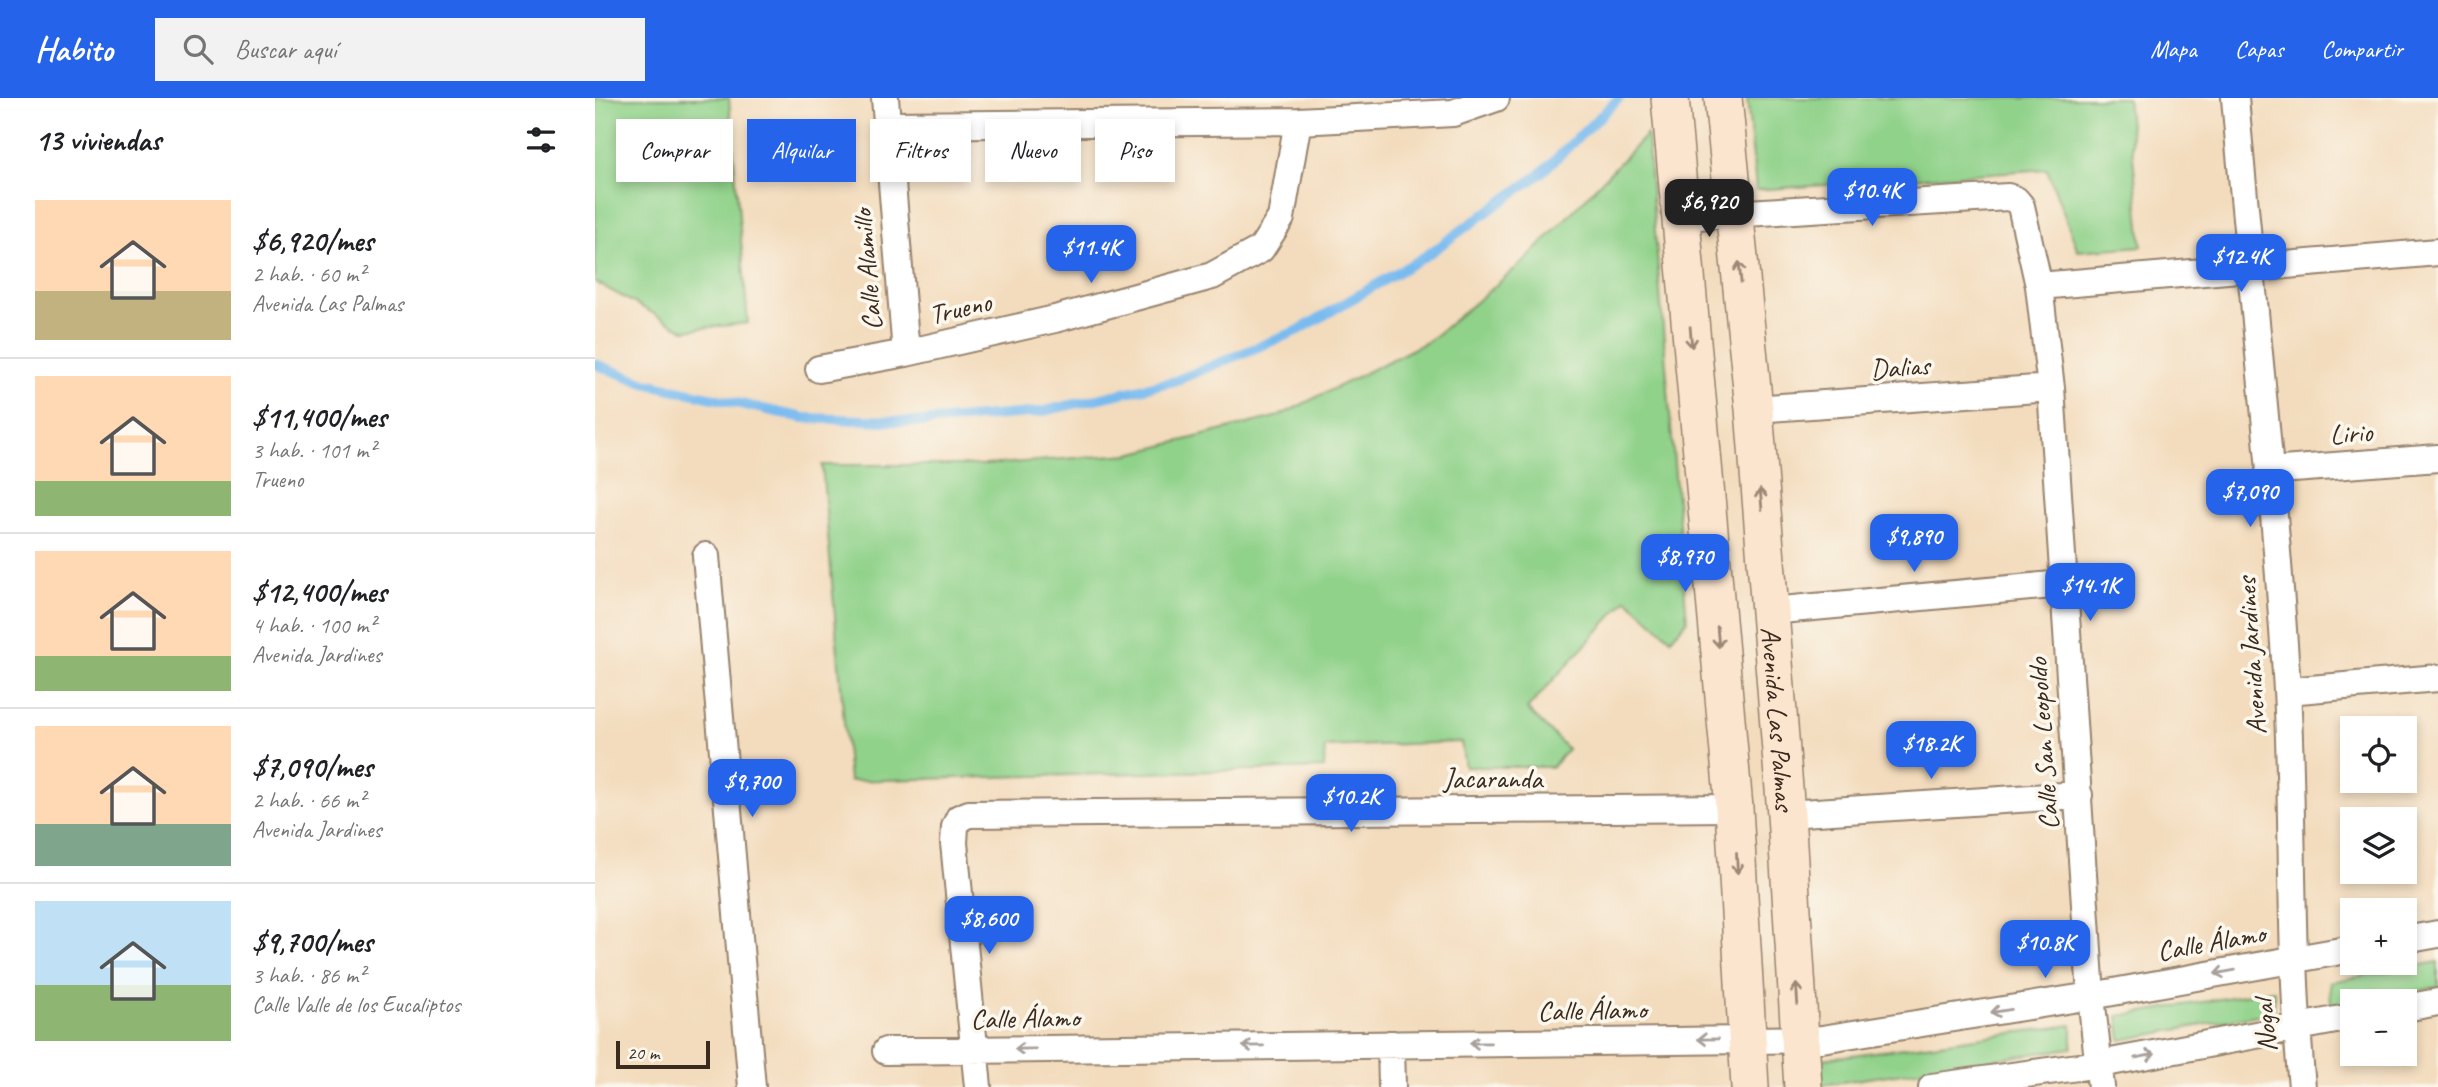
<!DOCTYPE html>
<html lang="es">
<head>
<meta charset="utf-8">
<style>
	:root { --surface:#fff; --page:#f2f2f2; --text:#202124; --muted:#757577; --line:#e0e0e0; --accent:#2563eb }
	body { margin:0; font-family:Caveat,sans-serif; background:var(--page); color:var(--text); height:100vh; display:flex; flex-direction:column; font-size:26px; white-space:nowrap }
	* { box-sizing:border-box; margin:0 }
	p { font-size:23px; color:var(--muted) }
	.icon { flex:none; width:38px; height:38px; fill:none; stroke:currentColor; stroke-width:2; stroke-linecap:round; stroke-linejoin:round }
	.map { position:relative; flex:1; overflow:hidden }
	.panel { display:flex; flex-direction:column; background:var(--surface); width:595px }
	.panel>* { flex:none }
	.guide { position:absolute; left:21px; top:21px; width:665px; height:63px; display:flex; gap:14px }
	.tools { position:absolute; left:1745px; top:618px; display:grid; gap:14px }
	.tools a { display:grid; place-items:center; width:77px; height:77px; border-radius:0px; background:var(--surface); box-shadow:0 4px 10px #0003; font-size:35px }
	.scale { position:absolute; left:21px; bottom:18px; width:94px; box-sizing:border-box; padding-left:7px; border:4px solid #3b2a1e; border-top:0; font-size:19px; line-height:24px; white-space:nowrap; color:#3b2a1e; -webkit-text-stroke:5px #fbf7ec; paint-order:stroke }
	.price { position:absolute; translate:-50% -60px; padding:0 16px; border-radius:14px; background:var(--accent); color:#fff; font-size:23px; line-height:46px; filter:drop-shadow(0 2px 4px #0008) }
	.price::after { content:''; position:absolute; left:50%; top:42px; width:21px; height:16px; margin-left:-10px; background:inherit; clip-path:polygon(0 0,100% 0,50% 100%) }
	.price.current { background:#222; color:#fff }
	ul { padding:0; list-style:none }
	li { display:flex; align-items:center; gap:21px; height:175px; padding:0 35px }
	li+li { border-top:2px solid var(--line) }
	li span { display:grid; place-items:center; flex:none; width:196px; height:140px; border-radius:0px; color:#555 }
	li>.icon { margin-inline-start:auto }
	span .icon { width:84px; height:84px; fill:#fffc; stroke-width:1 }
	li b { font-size:30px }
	h2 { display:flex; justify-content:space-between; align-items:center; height:84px; padding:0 35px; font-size:30px }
	.tag { padding:0 24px; border-radius:0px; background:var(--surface); box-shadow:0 4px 10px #0003; font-size:24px; line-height:63px }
	.tag.current { background:var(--accent); color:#fff }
	header { display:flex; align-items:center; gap:42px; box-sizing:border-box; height:98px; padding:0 35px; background:var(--accent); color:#fff }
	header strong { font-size:33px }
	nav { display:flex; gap:38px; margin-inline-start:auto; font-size:24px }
	.search { width:490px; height:63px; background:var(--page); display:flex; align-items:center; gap:18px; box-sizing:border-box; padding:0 24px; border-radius:0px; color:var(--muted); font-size:26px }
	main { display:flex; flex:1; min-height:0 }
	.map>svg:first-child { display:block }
	.green { fill:#90d28a; stroke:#667e54; stroke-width:2 }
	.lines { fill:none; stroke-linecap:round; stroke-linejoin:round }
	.stream { stroke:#7abbef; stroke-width:10 }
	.street-casing { stroke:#97836e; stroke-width:30 }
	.secondary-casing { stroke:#97836e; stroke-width:40 }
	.street { stroke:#fff; stroke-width:26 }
	.secondary { stroke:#fce5cf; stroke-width:37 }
	.oneway { stroke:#9c8876 }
	.oneway2 { stroke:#a79f9a }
	.labels { text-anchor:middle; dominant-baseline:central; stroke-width:7; stroke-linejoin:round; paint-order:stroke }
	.street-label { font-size:28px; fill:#3b2a1e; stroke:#fbf7ec }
</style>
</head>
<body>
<header>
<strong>Habito</strong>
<div class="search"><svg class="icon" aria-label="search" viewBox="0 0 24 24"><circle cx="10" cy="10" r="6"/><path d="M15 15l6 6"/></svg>Buscar aquí</div>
<nav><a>Mapa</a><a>Capas</a><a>Compartir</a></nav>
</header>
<main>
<section class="panel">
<h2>13 viviendas<svg class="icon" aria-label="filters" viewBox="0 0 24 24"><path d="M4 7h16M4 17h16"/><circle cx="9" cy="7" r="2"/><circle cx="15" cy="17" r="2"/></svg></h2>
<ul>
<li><span style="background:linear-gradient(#ffd9b3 65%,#c2b280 0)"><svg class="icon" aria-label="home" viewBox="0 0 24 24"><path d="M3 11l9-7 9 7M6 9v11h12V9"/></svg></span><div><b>$6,920/mes</b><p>2 hab. · 60 m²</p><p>Avenida Las Palmas</p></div></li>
<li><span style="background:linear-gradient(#ffd9b3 75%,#8fb573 0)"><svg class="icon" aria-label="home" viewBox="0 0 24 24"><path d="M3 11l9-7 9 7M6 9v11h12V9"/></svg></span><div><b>$11,400/mes</b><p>3 hab. · 101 m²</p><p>Trueno</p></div></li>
<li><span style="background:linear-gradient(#ffd9b3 75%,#8fb573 0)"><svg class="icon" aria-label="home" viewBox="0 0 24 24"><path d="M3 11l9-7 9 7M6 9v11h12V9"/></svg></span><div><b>$12,400/mes</b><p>4 hab. · 100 m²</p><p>Avenida Jardines</p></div></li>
<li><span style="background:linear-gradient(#ffd9b3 70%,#7fa58c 0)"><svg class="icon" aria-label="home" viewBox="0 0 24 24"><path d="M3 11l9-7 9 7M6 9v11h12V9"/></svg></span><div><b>$7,090/mes</b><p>2 hab. · 66 m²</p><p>Avenida Jardines</p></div></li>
<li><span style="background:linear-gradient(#bfe0f5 60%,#8fb573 0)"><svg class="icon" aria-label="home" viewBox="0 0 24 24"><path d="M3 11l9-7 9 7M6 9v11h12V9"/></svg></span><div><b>$9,700/mes</b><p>3 hab. · 86 m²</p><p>Calle Valle de los Eucaliptos</p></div></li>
</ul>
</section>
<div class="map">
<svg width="1843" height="989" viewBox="0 0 1843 989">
	<rect width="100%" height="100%" fill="#fbf7ec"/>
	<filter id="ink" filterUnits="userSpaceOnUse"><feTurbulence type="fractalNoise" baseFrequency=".0143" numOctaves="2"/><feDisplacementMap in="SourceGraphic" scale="14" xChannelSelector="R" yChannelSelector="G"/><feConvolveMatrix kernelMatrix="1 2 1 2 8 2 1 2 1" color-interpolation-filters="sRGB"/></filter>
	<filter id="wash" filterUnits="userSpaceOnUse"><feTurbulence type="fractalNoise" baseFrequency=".00686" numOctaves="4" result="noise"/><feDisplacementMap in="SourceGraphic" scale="28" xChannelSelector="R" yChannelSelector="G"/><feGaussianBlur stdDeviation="1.57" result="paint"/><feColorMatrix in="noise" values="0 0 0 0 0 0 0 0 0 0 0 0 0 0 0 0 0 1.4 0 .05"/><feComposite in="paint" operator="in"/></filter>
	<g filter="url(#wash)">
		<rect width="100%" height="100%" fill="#f3dcbd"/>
		<path class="green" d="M0,0h134l19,225 -64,7 -89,-48z
			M1152,0h380l15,148 -64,5 -31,-82 -291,21z
			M1052,36l40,487 -16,18 -44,-40 -100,110 41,40 -16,18h-87l-4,-25 -136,5 -1,21 -475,13 -27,-316h163l145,-11 149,-38 150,-75 98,-82z
			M1843,864v25l-72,14h-14v3l-21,4 -1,-26z
			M1679,892v22l-153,28 -3,-24z
			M1477,927v23l-251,37 2,-26z"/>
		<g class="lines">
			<path class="stream" d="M0,266l50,19 159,35 118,4 118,-10 135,-31 124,-51 128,-75 113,-81 79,-76"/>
		</g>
	</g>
	<g filter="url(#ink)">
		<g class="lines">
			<defs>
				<path id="street" d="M290,0l21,255
					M1640,0c17,197 40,394 52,592 7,132 2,265 15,397
					M292,27l411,-4 155,-8 43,-15
					M1085,119l328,-20 8,3 5,6 18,80 12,102 40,608 10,91
					M1444,188l399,-34
					M224,271l87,-16 149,-34 157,-43 49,-27 20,-31 17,-97
					M1159,311l297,-21
					M1674,373l169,-13
					M111,458l46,531
					M1175,513l293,-27
					M1692,593l151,-13
					M1191,716l293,-19
					M1810,842l33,-6
					M1810,910l33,-6
					M796,946l1,43
					M291,953l936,-12 269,-43 261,-47
					M383,989l-24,-244 1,-16 4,-9 10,-4 765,-6
					M1337,989l168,-23 252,-47"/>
				<g id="secondary">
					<path d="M1075,0l64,710 16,279"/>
					<path id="s1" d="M1128,0l31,311 32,405 17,273"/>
				</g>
			</defs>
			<use href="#street" class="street-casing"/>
			<use href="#secondary" class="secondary-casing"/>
			<use href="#street" class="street"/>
			<use href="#secondary" class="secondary"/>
		</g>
		<defs><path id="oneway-shaft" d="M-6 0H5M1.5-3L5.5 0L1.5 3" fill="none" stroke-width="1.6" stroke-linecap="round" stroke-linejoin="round" transform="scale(1.75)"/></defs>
		<g class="oneway">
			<use href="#oneway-shaft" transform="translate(1145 174) rotate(-96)"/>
			<use href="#oneway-shaft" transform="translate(1096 239) rotate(85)"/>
			<use href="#oneway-shaft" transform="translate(1166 401) rotate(-95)"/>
			<use href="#oneway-shaft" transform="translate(1123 539) rotate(85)"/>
			<use href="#oneway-shaft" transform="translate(1142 765) rotate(87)"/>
			<use href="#oneway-shaft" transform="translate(1202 896) rotate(-94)"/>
		</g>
		<g class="oneway2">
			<use href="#oneway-shaft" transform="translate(1630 874) rotate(170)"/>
			<use href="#oneway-shaft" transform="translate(1406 913) rotate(171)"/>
			<use href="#oneway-shaft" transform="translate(1113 941) rotate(179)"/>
			<use href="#oneway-shaft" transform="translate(885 945) rotate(179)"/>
			<use href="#oneway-shaft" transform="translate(658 948) rotate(179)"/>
			<use href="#oneway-shaft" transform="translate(430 951) rotate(179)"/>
			<use href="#oneway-shaft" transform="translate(1550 958) rotate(-11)"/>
		</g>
	</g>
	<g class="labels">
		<g class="street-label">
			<text transform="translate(272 172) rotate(-95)">Calle Alamillo</text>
			<text transform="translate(365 210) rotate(-13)">Trueno</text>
			<text transform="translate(1305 269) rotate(-4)">Dalias</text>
			<text transform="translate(1756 335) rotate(-4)">Lirio</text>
			<text transform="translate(1656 558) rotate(-94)">Avenida Jardines</text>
			<text stroke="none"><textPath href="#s1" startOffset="623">Avenida Las Palmas</textPath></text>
			<text transform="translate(1448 646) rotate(-94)">Calle San Leopoldo</text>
			<text x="898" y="680">Jacaranda</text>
			<text transform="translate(1616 844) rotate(-10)">Calle Álamo</text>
			<text transform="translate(997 912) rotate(-1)">Calle Álamo</text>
			<text transform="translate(430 920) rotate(-1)">Calle Álamo</text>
			<text transform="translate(1670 928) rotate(-94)">Nogal</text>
		</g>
	</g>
</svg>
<div class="tools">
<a><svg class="icon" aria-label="locate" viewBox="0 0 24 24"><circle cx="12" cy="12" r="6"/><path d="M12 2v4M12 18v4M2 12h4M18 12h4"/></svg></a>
<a><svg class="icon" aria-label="layers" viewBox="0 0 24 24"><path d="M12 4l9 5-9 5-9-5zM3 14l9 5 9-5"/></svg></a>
<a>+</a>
<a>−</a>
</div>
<div class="scale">20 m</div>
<b class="price" style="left:1277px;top:130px">$10.4K</b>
<b class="price current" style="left:1114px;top:141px">$6,920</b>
<b class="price" style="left:496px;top:187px">$11.4K</b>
<b class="price" style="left:1646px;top:196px">$12.4K</b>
<b class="price" style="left:1655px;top:431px">$7,090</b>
<b class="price" style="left:1319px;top:476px">$9,890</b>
<b class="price" style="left:1090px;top:496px">$8,970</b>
<b class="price" style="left:1495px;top:525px">$14.1K</b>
<b class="price" style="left:1336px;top:683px">$18.2K</b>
<b class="price" style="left:157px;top:721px">$9,700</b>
<b class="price" style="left:756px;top:736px">$10.2K</b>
<b class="price" style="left:394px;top:858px">$8,600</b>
<b class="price" style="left:1450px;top:882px">$10.8K</b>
<div class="guide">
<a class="tag">Comprar</a>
<a class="tag current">Alquilar</a>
<a class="tag">Filtros</a>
<a class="tag">Nuevo</a>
<a class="tag">Piso</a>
</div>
</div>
</main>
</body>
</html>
